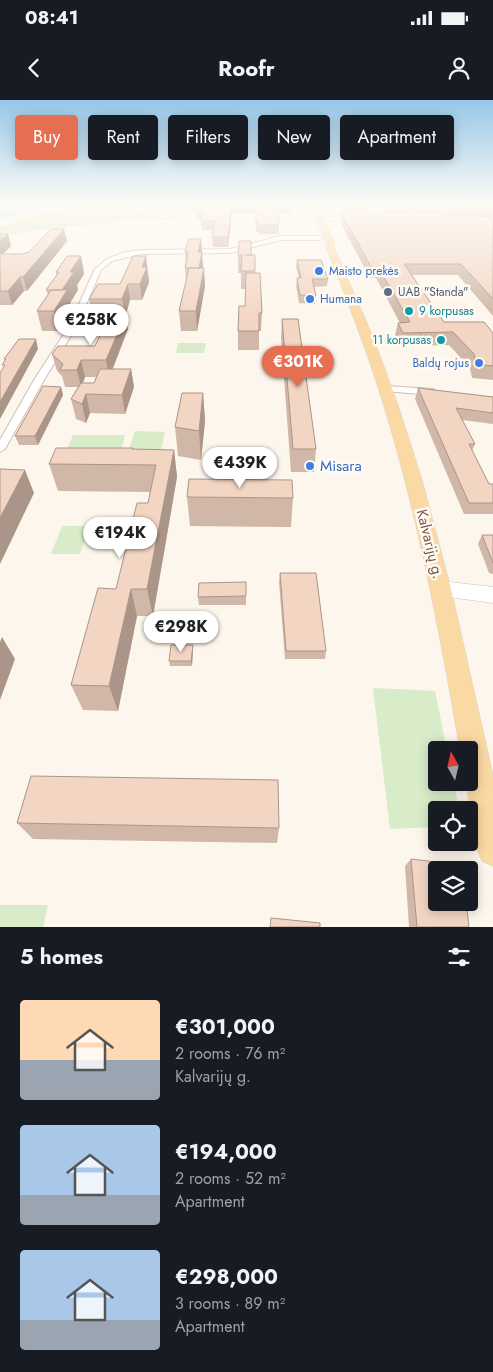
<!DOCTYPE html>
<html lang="en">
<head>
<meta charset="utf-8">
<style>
	:root { --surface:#171b24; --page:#242831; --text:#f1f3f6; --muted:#9ea1a6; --accent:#e76f51 }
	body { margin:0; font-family:Jost,sans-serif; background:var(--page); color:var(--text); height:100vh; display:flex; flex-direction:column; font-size:19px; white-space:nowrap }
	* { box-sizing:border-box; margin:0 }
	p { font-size:16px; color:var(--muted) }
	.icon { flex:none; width:28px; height:28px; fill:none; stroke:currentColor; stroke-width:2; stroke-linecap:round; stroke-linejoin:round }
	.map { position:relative; height:827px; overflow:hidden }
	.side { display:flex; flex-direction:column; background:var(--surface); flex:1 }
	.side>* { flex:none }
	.top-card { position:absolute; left:15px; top:15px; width:464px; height:45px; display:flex; gap:10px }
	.needle { width:32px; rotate:352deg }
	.fabs { position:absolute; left:428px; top:641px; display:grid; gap:10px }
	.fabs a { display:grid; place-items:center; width:50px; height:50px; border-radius:5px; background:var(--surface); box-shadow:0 2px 12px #0003; font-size:25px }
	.price { position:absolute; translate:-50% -42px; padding:0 11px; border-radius:18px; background:#fff; color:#222; font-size:16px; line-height:32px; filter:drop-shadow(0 1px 2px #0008) }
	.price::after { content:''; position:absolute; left:50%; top:30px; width:15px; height:11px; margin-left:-8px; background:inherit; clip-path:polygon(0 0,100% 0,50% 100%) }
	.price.active { background:var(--accent); color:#fff }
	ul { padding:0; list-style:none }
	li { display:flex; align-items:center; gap:15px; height:125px; padding:0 20px }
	li span { display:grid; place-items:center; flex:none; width:140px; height:100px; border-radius:5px; color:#555 }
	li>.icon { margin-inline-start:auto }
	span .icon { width:60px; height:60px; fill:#fffc; stroke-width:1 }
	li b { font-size:21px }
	h2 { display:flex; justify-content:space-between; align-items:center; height:60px; padding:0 20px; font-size:21px }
	.chip { padding:0 18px; border-radius:5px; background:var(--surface); box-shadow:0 2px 12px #0003; font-size:18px; line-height:45px }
	.chip.active { background:var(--accent); color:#fff }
	.status { display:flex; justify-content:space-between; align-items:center; height:35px; padding:0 25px; background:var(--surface); direction:ltr }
	.status svg { height:14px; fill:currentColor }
	header { display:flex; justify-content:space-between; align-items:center; height:65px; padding:0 20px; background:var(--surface); font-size:22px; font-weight:700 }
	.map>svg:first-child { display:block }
	.green { fill:#d8ecc9 }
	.water { fill:#bfe3e8; stroke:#a5d3da }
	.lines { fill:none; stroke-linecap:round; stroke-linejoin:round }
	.minor-casing { stroke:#d1beb0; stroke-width:2 }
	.tertiary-casing { stroke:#d1beb0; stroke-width:1 }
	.secondary-casing { stroke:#d6c0b0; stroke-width:1 }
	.primary-casing { stroke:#dad1cd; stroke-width:1 }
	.minor { fill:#fff; fill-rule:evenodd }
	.tertiary { fill:#fff; fill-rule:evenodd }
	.secondary { fill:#fff; fill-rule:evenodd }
	.primary { fill:#fbd9a5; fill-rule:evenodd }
	.wall { fill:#d1b7a8; fill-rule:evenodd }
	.shaded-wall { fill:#aa9588 }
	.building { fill:#f3d5c3; stroke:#aa9588 }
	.shop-dot { fill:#3f7fe0; stroke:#fffaf3; stroke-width:2 }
	.service-dot { fill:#5c6f8a; stroke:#fffaf3; stroke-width:2 }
	.culture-dot { fill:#0f9aa8; stroke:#fffaf3; stroke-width:2 }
	.labels { text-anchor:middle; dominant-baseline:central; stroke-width:5; stroke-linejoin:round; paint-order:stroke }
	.far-shop-label { font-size:12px; fill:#366cbe; stroke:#fffaf3; text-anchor:start }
	.far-service-label { font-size:12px; fill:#4e5e75; stroke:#fffaf3; text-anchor:start }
	.far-culture-label { font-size:12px; fill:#0d838f; stroke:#fffaf3; text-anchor:start }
	.shop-label { font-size:15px; fill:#366cbe; stroke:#fffaf3; text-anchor:start }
	.street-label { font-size:15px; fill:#7a5c4d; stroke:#fffaf3 }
</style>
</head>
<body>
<div class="status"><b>08:41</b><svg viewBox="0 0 49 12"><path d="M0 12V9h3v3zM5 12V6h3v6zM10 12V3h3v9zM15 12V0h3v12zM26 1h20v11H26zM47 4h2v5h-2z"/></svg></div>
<header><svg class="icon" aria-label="back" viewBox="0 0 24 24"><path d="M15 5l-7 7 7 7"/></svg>Roofr<svg class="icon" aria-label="person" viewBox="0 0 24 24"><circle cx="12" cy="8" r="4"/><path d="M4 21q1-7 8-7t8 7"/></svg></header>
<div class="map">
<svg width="493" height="827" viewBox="0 0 493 827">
	<rect width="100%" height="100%" fill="#fdf6ec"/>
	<path class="green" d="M88,104h21l-67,14 -35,4 -2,-2 24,-3z
		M128,104h8l-7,2 24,9 -4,3 -118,13 -31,6v-6z
		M178,243h28l-2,10h-28z
		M135,331l30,1 -4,18 -32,-1z
		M73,335h52l-4,17h-55z
		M62,426h27l-9,28h-29z
		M373,588l62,3 12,59h-11v32l18,1 5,27h-23v17l-46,2z
		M0,805h48l-5,22h-43z"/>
	<path class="water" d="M0,104h32l-2,6 -3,2 -27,6z"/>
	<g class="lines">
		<defs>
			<path id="minor" d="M123,104c14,0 27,9 41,10l59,-10h11l-70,14 -11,-2z
				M280,136h40l3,2 -3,2h-40l-50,13 -89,1 -29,7 -11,9 -24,56 -33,54 -39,69 -5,3v-12l34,-60 35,-54 26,-57 12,-10 15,-6 19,-3 89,-1z
				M386,286l47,3 5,3 -5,3 -50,-4 -2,-2z"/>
			<path id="tertiary" d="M362,116l2,1v2l-54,2 -3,-2 3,-2z"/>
			<path id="secondary" d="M441,481l52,6v16l-59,-8 -3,-6 3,-6z"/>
			<path id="primary" d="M109,104h16l-125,27v-4z
				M308,104h8l17,34 1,9 39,90 25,68 24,75 28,105 43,190v91l-11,-5 -5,-11 -11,-68h3v-32h-9c-20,-116 -42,-234 -77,-347 -16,-53 -37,-105 -57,-156l-1,-9z"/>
		</defs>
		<use href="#minor" class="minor-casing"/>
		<use href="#tertiary" class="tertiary-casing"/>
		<use href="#secondary" class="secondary-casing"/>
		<use href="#primary" class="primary-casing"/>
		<use href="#minor" class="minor"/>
		<use href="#tertiary" class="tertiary"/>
		<use href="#secondary" class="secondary"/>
		<use href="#primary" class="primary"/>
	</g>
	<path class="wall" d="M41,104h18l-2,3h-15z
		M152,104h140l-1,9h-13l1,12v9h-20v-2h-3v-19h-24l-4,34h-15l-1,-10 1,-7h-11l-1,-10h-5v-9l2,-5 -16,3 -2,-2 -15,2 -1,3z
		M342,104h23l3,5v4l8,2 8,-2 1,-8 108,-1v112l-35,-41h-46l32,47 49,11v47l-21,-2 -2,-10 -21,-23 -49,1 -5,-11 3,-12h2l-24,-45h-6l-29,-54 1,-10h5l-5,-8z
		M0,134h8l3,12 -8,8h20l44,-13 -40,50h-3l-12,14h-12z
		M201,139l4,47 -8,45h-16l-2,-20 7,-29 -1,-14 1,-5 -1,-11z
		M238,155h17v18l7,40 -1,18h-2v19h-21v-19l7,-25v-17h-4v-16h-3z
		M81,156l3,18 -7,11 1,5 -8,13 2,6 -13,22h-17l-5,-20 11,-16 -2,-5 11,-14 -1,-4z
		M297,160l31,19 -1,7 -13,1 2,9 -1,8 -16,-1 -3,-17 1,-8h2l-3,-11z
		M148,171v2l1,9 -7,18h-12l-4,14 2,15 -15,40h18l3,18 -9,27 -35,-1 -4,10 -10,-4 -5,-20 7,-12h-13l-3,-11 -5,-5 -5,-17 43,-8 14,-30h-16l-4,-17zM85,277h11l-2,6h-11z
		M282,219l34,130 -2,23h-23l-10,-134z
		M61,287l2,8 -25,50h-19l-4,-9z
		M418,288l75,9v27l-31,-4 13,24 -3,7 17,33h4v30h-29l-49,-115z
		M203,293l2,28 -4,39 -23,-4 -3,-29z
		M133,348v1l41,1 3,27 -24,139h-16l-19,95 -35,-1 -12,-25 45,-96 32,-86 2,-11 -92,-1 -9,-27z
		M187,397l106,1 -2,29 -101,-1z
		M482,435h11v39l-4,-1 -11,-29z
		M280,473l46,78 -1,8h-40l-6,-77z
		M246,482v23h-47l-1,-8z
		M193,549l-1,17h-22l-1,-5z
		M17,723l262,5 -2,15 -244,-4z
		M411,759l58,68h-60l-4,-61z"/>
	<path class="shaded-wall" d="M163,104h16l1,3 -15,2 -1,3z
		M182,104h28l-28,5z
		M232,104v9l-4,34v-10z
		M64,129l3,12 -40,50 -4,-14z
		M8,134l3,12 -11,11v-16z
		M201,139l2,31 -3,16 -2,-34z
		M81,156l3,18 -7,11 1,5 -8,13 2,6 -13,22 -5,-20 16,-39z
		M146,156l3,26 -7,18 -2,-16 2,-17z
		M204,168l1,18 -8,45 -1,-20z
		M20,177l4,14 -12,14 -4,-14z
		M128,184l2,16 -4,14 2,15 -19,48 -3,-17 19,-45 -3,-16z
		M36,239l2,10 -38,70v-17z
		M81,260l4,17 -4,10 -4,-17z
		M131,269l3,18 -9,27 -3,-19z
		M61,287l2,8 -25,50 -3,-9z
		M203,293l2,28 -4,39 -2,-29z
		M86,294l4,19 -4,10 -4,-19z
		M174,350l3,27 -24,139 -6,-27z
		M25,370l9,23 -34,71v-46z
		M131,489l6,27 -19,95 -9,-25z
		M2,537l13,22 -15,41v-58z
		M193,545v4l-1,17 -1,-5z"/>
	<path class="building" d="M198,104h34l-4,33h-16l3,-16 -14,-1 3,-9h-8z
		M234,104h43l2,21h-20v-2h-3v-18z
		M345,104h20l3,5h-20z
		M386,104h107v5l-77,-4h-31z
		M416,112l77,5v82l-32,-35h-57l40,58h40l9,11v33l-17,-2 -2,-10 -21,-22 -50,1 -5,-10 12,-1 -32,-55h-7l-29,-53 32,-1 2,2 2,-2z
		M51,129h13l-41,48h-3l-12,14h-8v-37h23l6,-2z
		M0,134h8l-8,7z
		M189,139h12l-3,13h4l-3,16h-14l3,-16h-3z
		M239,141h12v14h-6h10v16h-14l1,-16h-4z
		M67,156h14l-11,16h4l-12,18h-16l13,-18h-3z
		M133,156h13l-4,11h5l-7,17h-12l-6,15h-33l9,-15h22z
		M297,160h24l7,19h-16l4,17 -16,-1 -3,-17h4z
		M189,168h15l-8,43h-17z
		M246,173h14l2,40h-3v18h-21l1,-25h6z
		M51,190h16l-13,21h-17z
		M110,214h16l-20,46h-25l-4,10h-17l3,-6 -11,-10 6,-8h37z
		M282,219h16l18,130h-23z
		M19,239h17l-36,63v-29l5,-8h-3l4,-6h-2z
		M100,269h31l-9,26 -36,-1 -4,10 -11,-5 10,-16h13z
		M43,286l18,1 -26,49h-20z
		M418,288l75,9v16l-37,-5 19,36h-6l20,40h4v19h-24z
		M182,293h21l-4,38 -24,-4z
		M56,348h77l-1,1 42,1 -27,139h-16l-22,97 -38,-1 27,-97 18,1 21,-86h11l8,-38 -107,-1z
		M0,369l25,1 -25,48z
		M189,379l103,1 1,18 -106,-1z
		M482,435h11v28z
		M280,473h36l10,78h-40z
		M246,482v14l-48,1 1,-14z
		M171,545h22l-2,16h-22z
		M31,676l247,4 1,48 -262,-5z
		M411,759l50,6v5h-25v32h30l3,25h-52z
		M271,818l49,5v4h-50z"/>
	<linearGradient id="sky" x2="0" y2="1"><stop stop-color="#97c7e8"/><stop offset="0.47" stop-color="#fefbf6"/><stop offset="1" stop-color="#fefbf6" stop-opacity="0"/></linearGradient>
	<rect width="493" height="220" fill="url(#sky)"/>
	<g class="shop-dot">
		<circle cx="319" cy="171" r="5"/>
		<circle cx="310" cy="199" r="5"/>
		<circle cx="479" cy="263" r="5"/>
		<circle cx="310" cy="366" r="5"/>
	</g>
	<circle class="service-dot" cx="388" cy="192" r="5"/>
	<g class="culture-dot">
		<circle cx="409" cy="211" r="5"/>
		<circle cx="441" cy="240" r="5"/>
	</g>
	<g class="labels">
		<g class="far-shop-label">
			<text x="329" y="171">Maisto prekės</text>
			<text x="320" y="199">Humana</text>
			<text x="469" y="263" text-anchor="end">Baldų rojus</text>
		</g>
		<g class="far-service-label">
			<text x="398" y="192">UAB "Standa"</text>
		</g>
		<g class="far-culture-label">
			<text x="419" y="211">9 korpusas</text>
			<text x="431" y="240" text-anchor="end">11 korpusas</text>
		</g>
		<g class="shop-label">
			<text x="320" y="366">Misara</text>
		</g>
		<g class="street-label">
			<text transform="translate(430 444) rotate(76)">Kalvarijų g.</text>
		</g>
	</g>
</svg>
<div class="fabs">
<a><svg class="needle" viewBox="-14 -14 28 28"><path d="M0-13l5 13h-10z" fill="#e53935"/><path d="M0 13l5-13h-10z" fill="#9ea1a6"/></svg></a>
<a><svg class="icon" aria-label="locate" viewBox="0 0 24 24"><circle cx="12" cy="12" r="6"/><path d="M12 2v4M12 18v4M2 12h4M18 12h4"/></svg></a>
<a><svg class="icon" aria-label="layers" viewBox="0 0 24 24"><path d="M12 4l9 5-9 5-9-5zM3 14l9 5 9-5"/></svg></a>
</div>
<b class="price" style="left:91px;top:246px">€258K</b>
<b class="price active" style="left:298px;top:288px">€301K</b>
<b class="price" style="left:240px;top:389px">€439K</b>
<b class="price" style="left:120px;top:459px">€194K</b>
<b class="price" style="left:181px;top:553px">€298K</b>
<div class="top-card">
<a class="chip active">Buy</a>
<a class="chip">Rent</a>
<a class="chip">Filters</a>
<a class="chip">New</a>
<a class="chip">Apartment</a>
</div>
</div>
<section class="side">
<h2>5 homes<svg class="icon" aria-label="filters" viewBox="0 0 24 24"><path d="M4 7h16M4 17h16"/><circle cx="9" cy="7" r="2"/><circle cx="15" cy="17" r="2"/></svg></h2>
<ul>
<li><span style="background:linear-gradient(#ffd9b3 60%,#9aa5b1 0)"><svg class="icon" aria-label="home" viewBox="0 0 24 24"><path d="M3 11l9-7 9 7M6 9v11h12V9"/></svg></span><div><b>€301,000</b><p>2 rooms · 76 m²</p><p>Kalvarijų g.</p></div></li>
<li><span style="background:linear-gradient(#a9c7e8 70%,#9aa5b1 0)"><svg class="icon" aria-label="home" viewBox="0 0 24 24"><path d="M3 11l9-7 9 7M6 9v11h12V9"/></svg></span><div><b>€194,000</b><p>2 rooms · 52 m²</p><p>Apartment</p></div></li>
<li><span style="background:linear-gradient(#a9c7e8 70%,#9aa5b1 0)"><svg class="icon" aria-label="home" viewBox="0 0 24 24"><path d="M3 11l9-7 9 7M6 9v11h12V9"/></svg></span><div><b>€298,000</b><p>3 rooms · 89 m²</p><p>Apartment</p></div></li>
</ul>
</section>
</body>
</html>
